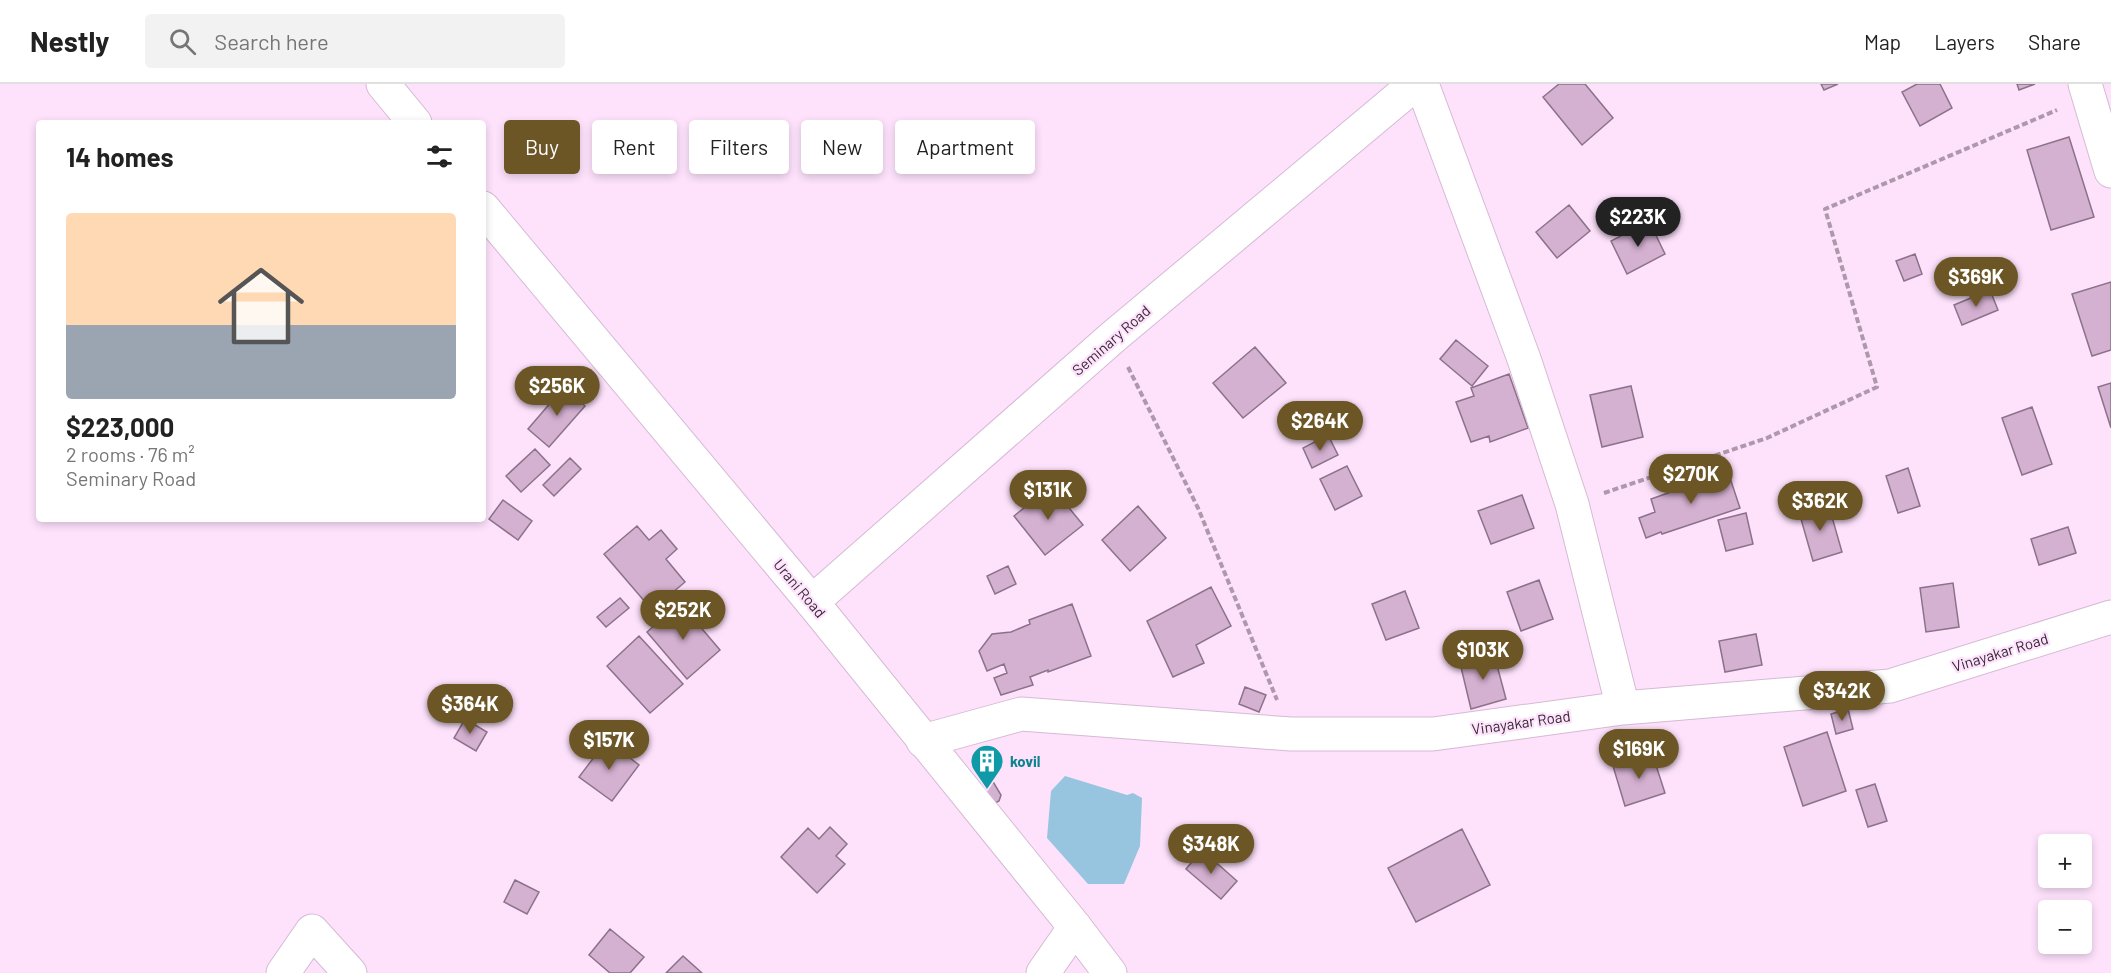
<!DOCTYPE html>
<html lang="en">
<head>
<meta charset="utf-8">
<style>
	:root { --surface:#fff; --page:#f2f2f2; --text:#222; --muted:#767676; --line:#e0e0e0; --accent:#6d5626 }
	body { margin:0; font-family:Barlow,sans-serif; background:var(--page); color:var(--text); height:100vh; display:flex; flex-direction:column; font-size:22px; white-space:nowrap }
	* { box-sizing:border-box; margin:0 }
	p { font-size:20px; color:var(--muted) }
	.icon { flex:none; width:33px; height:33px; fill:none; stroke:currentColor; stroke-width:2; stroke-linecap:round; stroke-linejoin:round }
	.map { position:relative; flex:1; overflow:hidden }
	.drawer { position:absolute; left:36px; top:36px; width:450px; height:402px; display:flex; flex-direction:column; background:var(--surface); border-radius:6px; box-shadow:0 3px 9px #0003 }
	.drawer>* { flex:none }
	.hud { position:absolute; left:504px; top:36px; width:570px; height:54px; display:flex; gap:12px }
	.fabs { position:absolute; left:2038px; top:750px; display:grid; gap:12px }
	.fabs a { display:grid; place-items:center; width:54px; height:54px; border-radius:6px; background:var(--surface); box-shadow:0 3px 9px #0003; font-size:30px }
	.price { position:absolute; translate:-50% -51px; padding:0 14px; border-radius:21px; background:var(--accent); color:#fff; font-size:20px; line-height:39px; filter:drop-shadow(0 2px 3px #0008) }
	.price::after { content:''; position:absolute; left:50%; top:36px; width:18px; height:14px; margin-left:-9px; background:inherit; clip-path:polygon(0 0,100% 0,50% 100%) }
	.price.on { background:#222; color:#fff }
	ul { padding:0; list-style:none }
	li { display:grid; align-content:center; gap:12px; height:318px; padding:0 30px }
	li span { display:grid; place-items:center; height:186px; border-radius:6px; color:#555 }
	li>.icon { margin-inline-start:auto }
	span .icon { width:108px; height:108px; fill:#fffc; stroke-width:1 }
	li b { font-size:26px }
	h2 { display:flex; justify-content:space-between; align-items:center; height:72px; padding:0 30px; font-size:26px }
	.pill { padding:0 21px; border-radius:6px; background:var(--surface); box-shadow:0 3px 9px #0003; font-size:21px; line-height:54px }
	.pill.on { background:var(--accent); color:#fff }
	header { display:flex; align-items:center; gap:36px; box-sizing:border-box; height:84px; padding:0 30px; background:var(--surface); border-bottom:2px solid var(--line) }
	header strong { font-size:28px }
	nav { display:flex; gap:33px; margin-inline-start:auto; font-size:21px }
	.search { width:420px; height:54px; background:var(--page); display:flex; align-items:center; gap:15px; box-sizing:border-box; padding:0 21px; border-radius:6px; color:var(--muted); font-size:22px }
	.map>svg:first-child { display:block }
	.water { fill:#97c4df }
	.building { fill:#d4b0d1; stroke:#8b7289; stroke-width:1.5 }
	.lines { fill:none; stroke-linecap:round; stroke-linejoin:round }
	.minor-casing { stroke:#d5bad3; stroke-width:35 }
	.major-casing { stroke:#d5bad3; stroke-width:35 }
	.path { stroke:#ae98ac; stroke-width:4; stroke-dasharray:6 3; stroke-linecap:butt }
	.minor { stroke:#fff; stroke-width:33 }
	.major { stroke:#fff; stroke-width:33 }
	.labels { text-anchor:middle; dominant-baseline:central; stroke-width:4.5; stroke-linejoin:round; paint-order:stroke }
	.street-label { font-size:15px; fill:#352a34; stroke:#fee2fc }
	.culture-label { font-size:15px; font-weight:bold; fill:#0d838f; stroke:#fee2fc; text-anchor:start }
</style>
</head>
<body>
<header>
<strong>Nestly</strong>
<div class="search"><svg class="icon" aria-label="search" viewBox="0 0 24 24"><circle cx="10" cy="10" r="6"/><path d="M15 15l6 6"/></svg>Search here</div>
<nav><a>Map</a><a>Layers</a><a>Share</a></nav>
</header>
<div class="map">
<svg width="2111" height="889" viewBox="0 0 2111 889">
	<rect width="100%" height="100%" fill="#fee2fc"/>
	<path class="water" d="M1065,692l62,19 6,-2 9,5 -2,48 -16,38h-36l-41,-46 4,-47z"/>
	<path class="building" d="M1559,0h26l28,34 -31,27 -39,-48z
		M1821,0h17l-14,6z
		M1917,0h23l12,24 -32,18 -18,-34z
		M2017,0h18l-16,6z
		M2069,53l25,80 -43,13 -24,-80z
		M1569,121l21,26 -33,27 -21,-26z
		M1649,137l16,33 -38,20 -16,-33z
		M1915,170l7,20 -18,7 -8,-20z
		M2111,198v68l-19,6 -20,-62z
		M1990,206l8,20 -36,15 -8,-20z
		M1456,256l32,26 -16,20 -32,-27z
		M1255,263l31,36 -43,35 -30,-35z
		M1509,290l19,54 -38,14 -1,-6 -18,6 -15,-40 18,-6 -3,-8z
		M2111,299v45l-13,-41z
		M1631,302l12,51 -41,10 -12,-52z
		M564,303l21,19 -36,41 -21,-18z
		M2032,323l20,57 -30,11 -20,-57z
		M1328,351l10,20 -26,13 -9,-20z
		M535,365l15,16 -29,27 -15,-16z
		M570,374l11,11 -27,27 -11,-11z
		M1347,382l15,30 -27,14 -15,-31z
		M1908,384l12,38 -22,7 -12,-37z
		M1728,388l12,36 -78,26 -1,-2 -15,6 -7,-20 16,-6 -4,-13z
		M1051,402l32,39 -38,30 -31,-39z
		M1522,411l12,33 -43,16 -13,-33z
		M503,416l29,21 -14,19 -29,-21z
		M1828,419l14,49 -29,9 -14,-49z
		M1138,422l28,32 -36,33 -28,-31z
		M1746,429l7,31 -27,7 -8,-31z
		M637,442l12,14 12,-10 16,19 -11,10 19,23 -33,28 -48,-56z
		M2068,443l8,26 -37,12 -8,-26z
		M1008,482l8,18 -21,10 -8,-18z
		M1539,496l14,39 -32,12 -14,-39z
		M1953,499l6,44 -33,5 -6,-44z
		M1211,503l20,39 -35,19 8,18 -31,14 -26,-56z
		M1405,507l14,37 -33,12 -14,-36z
		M620,514l9,10 -23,19 -9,-10z
		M680,519l40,47 -33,29 -40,-47z
		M1072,520l19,52 -43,16v-2l-18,7 3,8 -32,10 -7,-17 13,-5 -3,-9 -17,7 -8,-20 13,-17 19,-2 19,-8 -1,-4z
		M1756,550l6,31 -37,7 -6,-31z
		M639,552l44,48 -33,29 -43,-47z
		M1494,570l12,45 -35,10 -11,-46z
		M1245,603l21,8 -7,17 -20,-8z
		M1848,625l5,20 -17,5 -5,-20z
		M465,635l22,13 -11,19 -22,-13z
		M1827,648l19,59 -43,15 -19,-59z
		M607,656l32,25 -27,36 -33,-24z
		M1652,669l13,40 -40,13 -12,-40z
		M992,696l9,15 -2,6 -12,6 -13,-23z
		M1875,700l12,37 -19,6 -12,-37z
		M830,743l17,17 -11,12 9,8 -28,29 -36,-36 27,-29 11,11z
		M1462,745l28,56 -74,37 -28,-54z
		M1202,766l35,31 -16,18 -35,-30z
		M515,796l24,12 -12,22 -23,-12z
		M610,845l34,28 -14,16h-20l-21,-18z
		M683,872l19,17h-36z"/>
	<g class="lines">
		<defs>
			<path id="minor" d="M1422,0l102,275 48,145 51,204
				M2085,0l26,87
				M812,518l301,-265 302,-253
				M923,657l98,-27 270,20h142l190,-26 267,-22 221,-69
				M283,889l29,-42 38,42
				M1043,889l32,-46"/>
			<path id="major" d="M383,0l32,39
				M483,124l329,394 263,325 35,46"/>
		</defs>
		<use href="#minor" class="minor-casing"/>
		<use href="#major" class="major-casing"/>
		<path class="path" d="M1128,283l70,141 79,192
			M1604,409l163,-55 110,-51 -52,-178 232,-99"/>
		<use href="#minor" class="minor"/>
		<use href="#major" class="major"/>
	</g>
	<defs>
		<symbol id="building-pin" viewBox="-11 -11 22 30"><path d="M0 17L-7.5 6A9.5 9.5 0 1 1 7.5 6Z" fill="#0f9aa8" stroke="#fee2fc"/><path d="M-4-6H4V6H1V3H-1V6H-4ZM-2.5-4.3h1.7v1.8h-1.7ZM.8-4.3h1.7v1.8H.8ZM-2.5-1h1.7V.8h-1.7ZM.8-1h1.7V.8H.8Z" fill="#fff"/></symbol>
	</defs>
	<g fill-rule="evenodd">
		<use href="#building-pin" x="968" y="658" width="38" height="52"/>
	</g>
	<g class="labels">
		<g class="street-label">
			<text transform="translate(1111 256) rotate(-41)">Seminary Road</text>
			<text transform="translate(800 504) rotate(50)">Urani Road</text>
			<text transform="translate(2000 568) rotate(-17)">Vinayakar Road</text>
			<text transform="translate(1521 638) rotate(-8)">Vinayakar Road</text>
		</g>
		<g class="culture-label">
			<text x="1010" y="677">kovil</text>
		</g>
	</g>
</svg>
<div class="fabs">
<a>+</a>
<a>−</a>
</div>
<b class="price on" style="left:1638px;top:164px">$223K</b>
<b class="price" style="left:1976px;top:224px">$369K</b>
<b class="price" style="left:557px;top:333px">$256K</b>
<b class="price" style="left:1320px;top:368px">$264K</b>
<b class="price" style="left:1691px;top:421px">$270K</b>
<b class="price" style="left:1048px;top:437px">$131K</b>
<b class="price" style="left:1820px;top:448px">$362K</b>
<b class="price" style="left:683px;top:557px">$252K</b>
<b class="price" style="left:1483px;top:597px">$103K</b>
<b class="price" style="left:1842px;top:638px">$342K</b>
<b class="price" style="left:470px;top:651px">$364K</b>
<b class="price" style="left:609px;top:687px">$157K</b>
<b class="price" style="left:1639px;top:696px">$169K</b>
<b class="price" style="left:1211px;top:791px">$348K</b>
<div class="hud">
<a class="pill on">Buy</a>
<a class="pill">Rent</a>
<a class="pill">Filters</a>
<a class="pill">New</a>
<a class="pill">Apartment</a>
</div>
<section class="drawer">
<h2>14 homes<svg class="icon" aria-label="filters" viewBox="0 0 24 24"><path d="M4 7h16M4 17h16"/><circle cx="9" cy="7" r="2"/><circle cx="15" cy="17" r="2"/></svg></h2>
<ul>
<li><span style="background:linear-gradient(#ffd9b3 60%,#9aa5b1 0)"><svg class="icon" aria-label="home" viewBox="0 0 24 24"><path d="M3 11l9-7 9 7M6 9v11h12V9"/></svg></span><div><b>$223,000</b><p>2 rooms · 76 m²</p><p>Seminary Road</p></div></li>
</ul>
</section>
</div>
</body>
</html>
